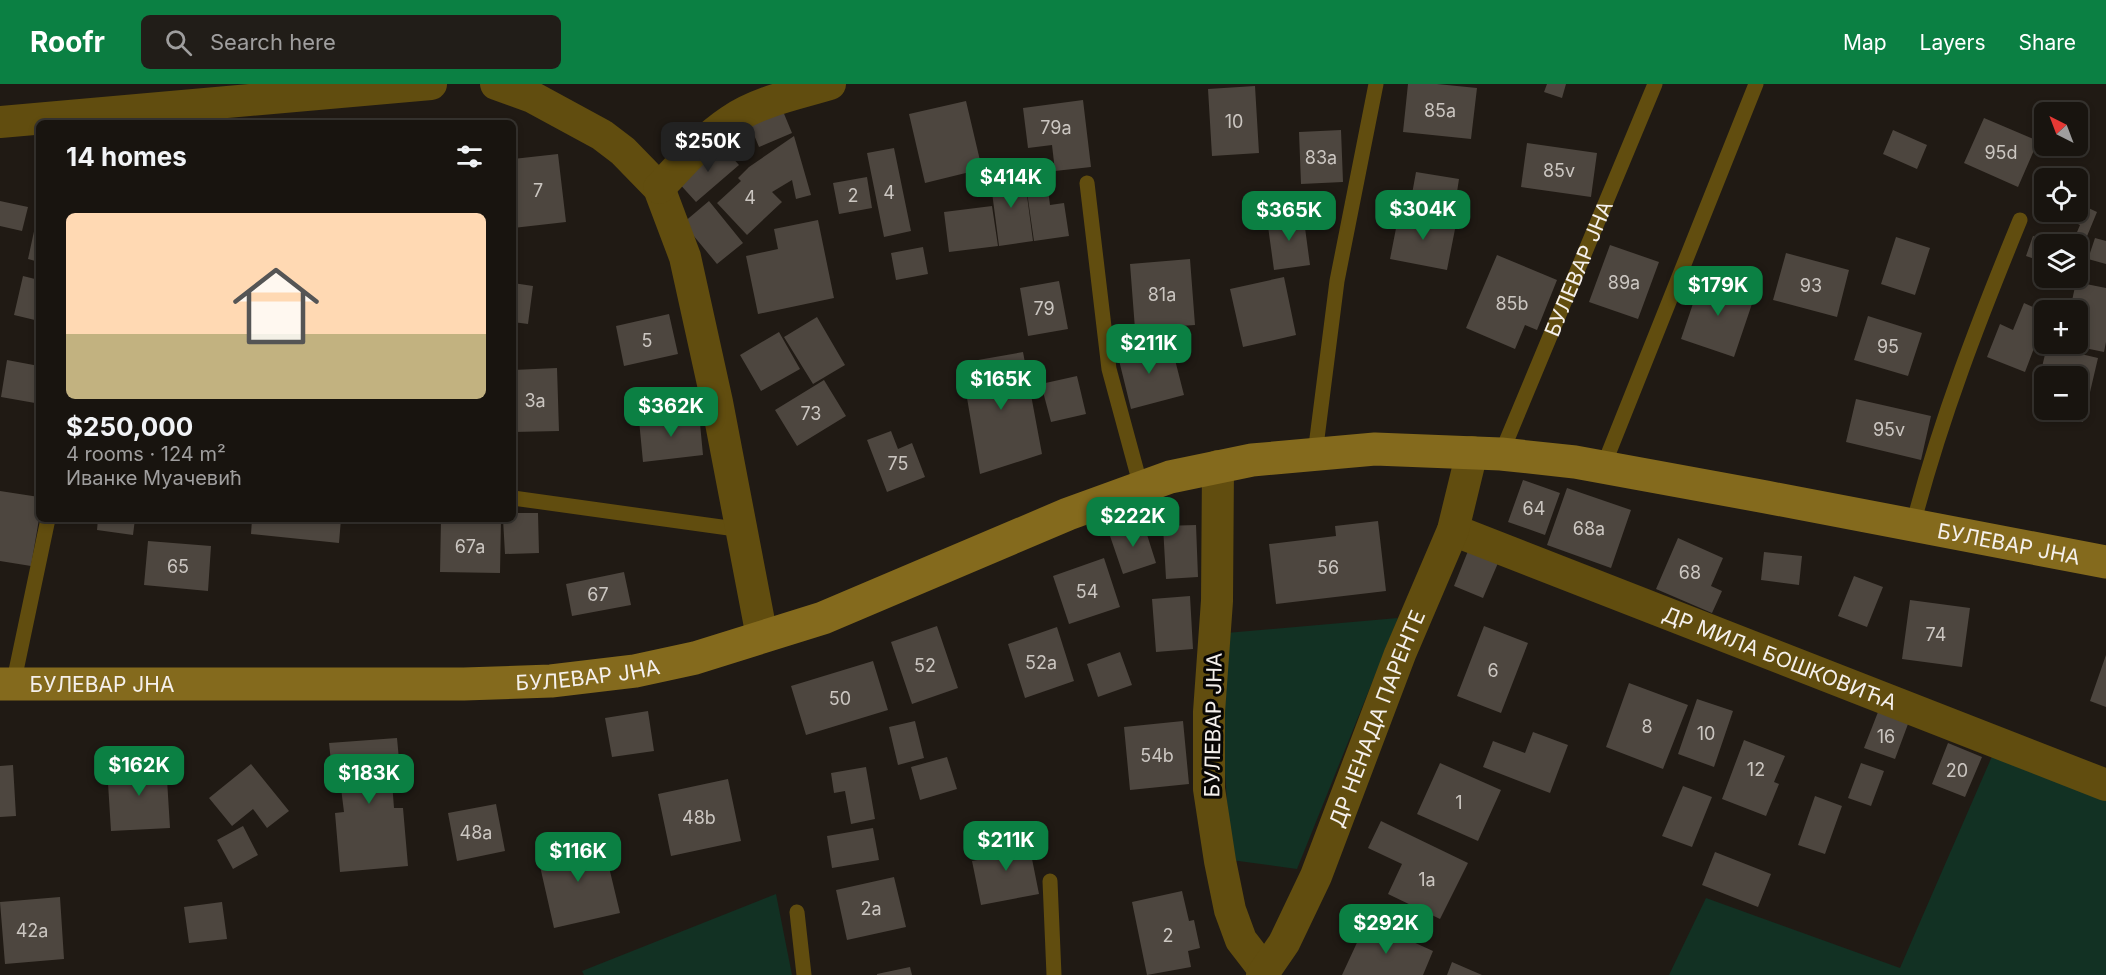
<!DOCTYPE html>
<html lang="en">
<head>
<meta charset="utf-8">
<style>
	:root { --surface:#18140f; --page:#211d18; --text:#f1f3f6; --muted:#9f9e9e; --line:#36332f; --accent:#0b8043 }
	body { margin:0; font-family:Inter,sans-serif; background:var(--page); color:var(--text); height:100vh; display:flex; flex-direction:column; font-size:22px; white-space:nowrap }
	* { box-sizing:border-box; margin:0 }
	p { font-size:20px; color:var(--muted) }
	.icon { flex:none; width:33px; height:33px; fill:none; stroke:currentColor; stroke-width:2; stroke-linecap:round; stroke-linejoin:round }
	.map { position:relative; flex:1; overflow:hidden }
	.sheet { position:absolute; left:36px; top:36px; width:480px; height:402px; display:flex; flex-direction:column; background:var(--surface); border-radius:9px; box-shadow:0 3px 9px #0003,0 0 0 2px var(--line) }
	.sheet>* { flex:none }
	.needle { width:39px; rotate:318deg }
	.buttons { position:absolute; left:2034px; top:18px; display:grid; gap:12px }
	.buttons a { display:grid; place-items:center; width:54px; height:54px; border-radius:9px; background:var(--surface); box-shadow:0 3px 9px #0003,0 0 0 2px var(--line); font-size:30px }
	.price { position:absolute; translate:-50% -51px; padding:0 14px; border-radius:12px; background:var(--accent); color:#fff; font-size:20px; line-height:39px; filter:drop-shadow(0 2px 3px #0008) }
	.price::after { content:''; position:absolute; left:50%; top:36px; width:18px; height:14px; margin-left:-9px; background:inherit; clip-path:polygon(0 0,100% 0,50% 100%) }
	.price.current { background:#222; color:#fff }
	ul { padding:0; list-style:none }
	li { display:grid; align-content:center; gap:12px; height:318px; padding:0 30px }
	li span { display:grid; place-items:center; height:186px; border-radius:9px; color:#555 }
	li>.icon { margin-inline-start:auto }
	span .icon { width:108px; height:108px; fill:#fffc; stroke-width:1 }
	li b { font-size:26px }
	h2 { display:flex; justify-content:space-between; align-items:center; height:72px; padding:0 30px; font-size:26px }
	header { display:flex; align-items:center; gap:36px; box-sizing:border-box; height:84px; padding:0 30px; background:var(--accent); color:#fff }
	header strong { font-size:28px }
	nav { display:flex; gap:33px; margin-inline-start:auto; font-size:21px }
	.search { width:420px; height:54px; background:var(--page); display:flex; align-items:center; gap:15px; box-sizing:border-box; padding:0 21px; border-radius:9px; color:var(--muted); font-size:22px }
	.map>svg:first-child { display:block }
	.green { fill:#123123 }
	.building { fill:#4d463f; fill-rule:evenodd }
	.lines { fill:none; stroke-linecap:round; stroke-linejoin:round }
	.lane { stroke:#614d0f; stroke-width:15 }
	.street { stroke:#614d0f; stroke-width:32 }
	.secondary { stroke:#846a1d; stroke-width:33 }
	.labels { text-anchor:middle; dominant-baseline:central; stroke-width:6; stroke-linejoin:round; paint-order:stroke }
	.number-label { font-size:18px; fill:#cbc6c1 }
	.street-label { font-size:21px; fill:#f5f0ec; stroke:#080604 }
</style>
</head>
<body>
<header>
<strong>Roofr</strong>
<div class="search"><svg class="icon" aria-label="search" viewBox="0 0 24 24"><circle cx="10" cy="10" r="6"/><path d="M15 15l6 6"/></svg>Search here</div>
<nav><a>Map</a><a>Layers</a><a>Share</a></nav>
</header>
<div class="map">
<svg width="2106" height="891" viewBox="0 0 2106 891">
	<rect width="100%" height="100%" fill="#201a14"/>
	<path class="green" d="M1398,534l-101,251 -66,-9 -9,-131 4,-96z
		M1993,670l113,43v178h-437l37,-77 194,70z
		M776,810l16,81h-208l-2,-4z"/>
	<path class="building" d="M1408,0h29l40,4 -6,51 -68,-7z
		M1547,0h19l-4,14 -18,-6z
		M1255,2l4,67 -47,3 -4,-67z
		M1083,16l8,67 -36,4 -3,-26 -24,3 -5,-40z
		M966,17l16,68 -57,14 -16,-69z
		M780,20l12,29 -33,14 -12,-29z
		M1984,34l54,23 -20,46 -54,-24z
		M1341,46l2,52 -42,2 -2,-52z
		M1893,46l34,15 -10,24 -34,-15z
		M794,52l17,59 -15,4 -4,-19 -20,12 10,10 -35,33 -30,-32 24,-22 -3,-3 11,-11z
		M1527,59l70,10 -6,44 -70,-10z
		M720,60l19,21 -43,37 -19,-21z
		M894,64l17,83 -27,6 -17,-84z
		M558,70l8,68 -53,6v-69z
		M1416,88l43,7 -5,33 -44,-7z
		M1024,89l9,68 -34,5 -9,-69z
		M867,93l5,31 -33,6 -6,-31z
		M1047,98l3,23 14,-2 5,33 -35,5 -8,-56z
		M0,117l28,6 -6,24 -22,-5z
		M709,117l34,42 -26,21 -34,-41z
		M2082,121l15,7 -19,46v-14h-6l8,-19 -6,-3z
		M992,122l6,40 -49,6 -5,-40z
		M38,129h1v49l-11,-3z
		M1303,129l7,52 -36,5 -7,-51z
		M1399,129l57,11 -9,46 -57,-11z
		M818,136l16,78 -76,16 -12,-58 32,-7 -4,-20z
		M2033,152l24,8h-13v18l-18,-6z
		M1896,153l34,11 -15,47 -34,-11z
		M2095,154l11,3v23l-18,-5z
		M1610,161l49,17 -21,57 -49,-17z
		M923,163l5,27 -32,6 -5,-27z
		M1786,169l63,17 -12,47 -64,-17z
		M1497,171l60,25 -20,50 -12,-5 -10,24 -49,-21z
		M1190,175l5,66 -60,4 -5,-65z
		M23,192l16,4v41l-25,-6z
		M1284,193l12,58 -53,12 -13,-58z
		M1702,193l53,18 -21,62 -53,-18z
		M1059,197l9,48 -40,7 -8,-48z
		M2076,198l30,6v54l-2,10 -34,-7 8,-1v-34h-8z
		M513,199l20,3 -5,38 -15,-2z
		M2024,219l20,9v10l-19,50 -38,-15 13,-33 13,6z
		M669,230l9,40 -54,12 -8,-40z
		M1868,232l54,17 -14,43 -54,-16z
		M817,233l28,48 -32,19 -29,-47z
		M779,248l21,37 -39,22 -21,-36z
		M1150,255l4,18 19,-5 11,43 -53,14 -15,-61z
		M2047,262l51,12 -15,64 -51,-13zM2044,292h34v34h-34z
		M1023,268l19,102 -62,20 -19,-111z
		M7,276l32,6v16l-4,21 -34,-6z
		M557,284l2,63 -46,1v-62z
		M1077,292l9,38 -35,8 -10,-38z
		M824,296l22,36 -49,30 -22,-36z
		M1856,315l75,17 -10,44 -75,-18z
		M699,329l4,42 -60,7 -4,-42z
		M891,347l7,18 14,-6 13,34 -38,15 -20,-52z
		M1523,396l37,13 -15,42 -37,-13z
		M1567,404l64,22 -20,58 -64,-23z
		M0,407l39,6v22l-8,47 -31,-5z
		M513,429h25l1,40 -34,1 -2,-35h10z
		M98,435h37l-2,16 -36,-5z
		M252,435h89l-2,24 -88,-9z
		M441,435h60l-1,54 -60,-1z
		M1378,437l8,70 -110,13 -7,-60 67,-8 -1,-10z
		M1143,438l13,41 -33,11 -14,-41z
		M1196,441l2,52 -32,2 -3,-53z
		M1678,454l45,20 -12,28 11,5 -10,22 -56,-24z
		M148,457l63,5 -3,45 -64,-6z
		M1468,467l30,12 -15,35 -29,-12z
		M1764,468l38,4 -3,29 -38,-5z
		M1104,474l16,49 -51,17 -16,-48z
		M624,488l7,33 -59,11 -6,-32z
		M1854,492l29,11 -16,40 -29,-11z
		M1190,512l3,53 -37,3 -4,-53z
		M1910,516l60,8 -8,59 -60,-8z
		M937,542l21,62 -46,16 -21,-62z
		M1484,542l44,17 -27,70 -44,-17z
		M1057,543l17,54 -49,17 -17,-54z
		M1120,568l12,33 -34,12 -11,-33z
		M2106,571v52l-16,-6z
		M873,577l15,49 -82,25 -15,-49z
		M1629,599l59,22 -25,64 -57,-22z
		M1697,615l36,12 -19,56 -36,-13z
		M648,627l6,40 -42,6 -7,-39z
		M1878,628l30,12 -13,35 -31,-11z
		M915,637l9,37 -26,7 -9,-38z
		M1183,637l6,63 -59,6 -6,-63z
		M1533,648l35,13 -18,48 -67,-26 10,-26 32,12z
		M397,654l4,43 -9,1 2,26h9l5,58 -68,6 -5,-59 9,-1 -3,-24 -7,1 -5,-46z
		M1744,656l41,16 -11,26 5,2 -13,32 -44,-17z
		M1948,659l34,14 -17,40 -33,-13z
		M947,673l10,32 -37,11 -9,-33z
		M166,679l4,65 -59,3 -4,-64z
		M1440,679l61,27 -23,51 -61,-27z
		M1861,679l23,8 -13,35 -23,-8z
		M251,680l38,47 -22,17 -14,-19 -21,17 -23,-28z
		M13,681l3,51 -16,1v-51z
		M866,683l9,52 -24,5 -6,-33 -11,2 -3,-20z
		M728,695l13,62 -70,15 -13,-62z
		M1683,702l29,11 -20,50 -30,-11z
		M1815,712l27,10 -17,48 -27,-9z
		M496,720l9,47 -48,10 -9,-48z
		M1381,737l87,42 -28,56 -52,-25 14,-30 -34,-16z
		M243,742l15,29 -25,14 -16,-29z
		M873,744l6,32 -47,8 -5,-32z
		M1027,750l12,60 -58,11 -9,-44 22,-4 -3,-16z
		M602,754l18,75 -66,15 -17,-75z
		M1715,768l56,22 -13,33 -56,-22z
		M894,793l12,50 -59,13 -11,-50z
		M1182,807l7,30 5,-1 6,28 -12,3 3,16 -44,8 -15,-73z
		M60,813l4,62 -59,5 -5,-62z
		M222,818l5,37 -38,4 -5,-36z
		M1367,837l66,30 -10,24h-81z
		M1452,878l30,13h-35z
		M910,883l2,8h-35v-1z"/>
	<g class="lines">
		<g class="lane">
			<path d="M1087,99l22,186 32,118"/>
			<path d="M1315,370l22,-173 39,-197"/>
			<path id="s1" d="M1501,370l154,-370"/>
			<path d="M1603,383l153,-383"/>
			<path d="M513,414l230,32"/>
			<path d="M1913,441c27,-105 66,-205 107,-305"/>
			<path d="M13,601l35,-166"/>
			<path d="M1050,797l4,94"/>
			<path d="M797,828l7,63"/>
		</g>
		<g class="street">
			<path d="M496,0l36,13 70,38 21,16 36,37 26,69 32,145 45,235"/>
			<path d="M0,38l431,-38"/>
			<path d="M659,104c22,-23 44,-49 71,-67 29,-20 67,-27 100,-37"/>
			<path d="M1218,382l-1,135 -8,111v77l11,72 10,49 11,30 24,31"/>
			<path id="s2" d="M1453,446l653,255"/>
			<path id="s3" d="M1262,891l22,-32 32,-67 84,-222 53,-124 19,-78"/>
		</g>
		<path class="secondary" id="s4" d="M0,600h464l87,-3 84,-10 60,-13 128,-40 245,-104 102,-37 82,-17 123,-11 126,5 74,8 191,35 340,65"/>
	</g>
	<g class="labels">
		<g class="number-label">
			<text x="1440" y="26">85a</text>
			<text x="1234" y="37">10</text>
			<text x="1056" y="43">79a</text>
			<text x="2001" y="68">95d</text>
			<text x="1321" y="73">83a</text>
			<text x="1559" y="86">85v</text>
			<text x="538" y="106">7</text>
			<text x="889" y="108">4</text>
			<text x="853" y="111">2</text>
			<text x="750" y="113">4</text>
			<text x="1624" y="198">89a</text>
			<text x="1811" y="201">93</text>
			<text x="1162" y="210">81a</text>
			<text x="1512" y="219">85b</text>
			<text x="1044" y="224">79</text>
			<text x="647" y="256">5</text>
			<text x="1888" y="262">95</text>
			<text x="535" y="316">3a</text>
			<text x="811" y="329">73</text>
			<text x="1889" y="345">95v</text>
			<text x="898" y="379">75</text>
			<text x="1534" y="424">64</text>
			<text x="1589" y="444">68a</text>
			<text x="470" y="462">67a</text>
			<text x="178" y="482">65</text>
			<text x="1328" y="483">56</text>
			<text x="1690" y="488">68</text>
			<text x="1087" y="507">54</text>
			<text x="598" y="510">67</text>
			<text x="1936" y="550">74</text>
			<text x="1041" y="578">52a</text>
			<text x="925" y="581">52</text>
			<text x="1493" y="586">6</text>
			<text x="840" y="614">50</text>
			<text x="1647" y="642">8</text>
			<text x="1706" y="649">10</text>
			<text x="1886" y="652">16</text>
			<text x="1157" y="671">54b</text>
			<text x="1756" y="685">12</text>
			<text x="1957" y="686">20</text>
			<text x="1459" y="718">1</text>
			<text x="699" y="733">48b</text>
			<text x="476" y="748">48a</text>
			<text x="1427" y="795">1a</text>
			<text x="871" y="824">2a</text>
			<text x="32" y="846">42a</text>
			<text x="1168" y="851">2</text>
		</g>
		<g class="street-label">
			<text stroke="none"><textPath href="#s1" startOffset="201">БУЛЕВАР ЈНА</textPath></text>
			<text stroke="none"><textPath href="#s4" startOffset="2055">БУЛЕВАР ЈНА</textPath></text>
			<text stroke="none"><textPath href="#s2" startOffset="351">ДР МИЛА БОШКОВИЋА</textPath></text>
			<text stroke="none"><textPath href="#s4" startOffset="588">БУЛЕВАР ЈНА</textPath></text>
			<text stroke="none"><textPath href="#s4" startOffset="102">БУЛЕВАР ЈНА</textPath></text>
			<text stroke="none"><textPath href="#s3" startOffset="282">ДР НЕНАДА ПАРЕНТЕ</textPath></text>
			<text transform="translate(1213 641) rotate(-89)">БУЛЕВАР ЈНА</text>
		</g>
	</g>
</svg>
<div class="buttons">
<a><svg class="needle" viewBox="-14 -14 28 28"><path d="M0-13l5 13h-10z" fill="#e53935"/><path d="M0 13l5-13h-10z" fill="#9f9e9e"/></svg></a>
<a><svg class="icon" aria-label="locate" viewBox="0 0 24 24"><circle cx="12" cy="12" r="6"/><path d="M12 2v4M12 18v4M2 12h4M18 12h4"/></svg></a>
<a><svg class="icon" aria-label="layers" viewBox="0 0 24 24"><path d="M12 4l9 5-9 5-9-5zM3 14l9 5 9-5"/></svg></a>
<a>+</a>
<a>−</a>
</div>
<b class="price current" style="left:708px;top:89px">$250K</b>
<b class="price" style="left:1011px;top:125px">$414K</b>
<b class="price" style="left:1423px;top:157px">$304K</b>
<b class="price" style="left:1289px;top:158px">$365K</b>
<b class="price" style="left:1718px;top:233px">$179K</b>
<b class="price" style="left:1149px;top:291px">$211K</b>
<b class="price" style="left:1001px;top:327px">$165K</b>
<b class="price" style="left:671px;top:354px">$362K</b>
<b class="price" style="left:1133px;top:464px">$222K</b>
<b class="price" style="left:139px;top:713px">$162K</b>
<b class="price" style="left:369px;top:721px">$183K</b>
<b class="price" style="left:1006px;top:788px">$211K</b>
<b class="price" style="left:578px;top:799px">$116K</b>
<b class="price" style="left:1386px;top:871px">$292K</b>
<section class="sheet">
<h2>14 homes<svg class="icon" aria-label="filters" viewBox="0 0 24 24"><path d="M4 7h16M4 17h16"/><circle cx="9" cy="7" r="2"/><circle cx="15" cy="17" r="2"/></svg></h2>
<ul>
<li><span style="background:linear-gradient(#ffd9b3 65%,#c2b280 0)"><svg class="icon" aria-label="home" viewBox="0 0 24 24"><path d="M3 11l9-7 9 7M6 9v11h12V9"/></svg></span><div><b>$250,000</b><p>4 rooms · 124 m²</p><p>Иванке Муачевић</p></div></li>
</ul>
</section>
</div>
</body>
</html>
